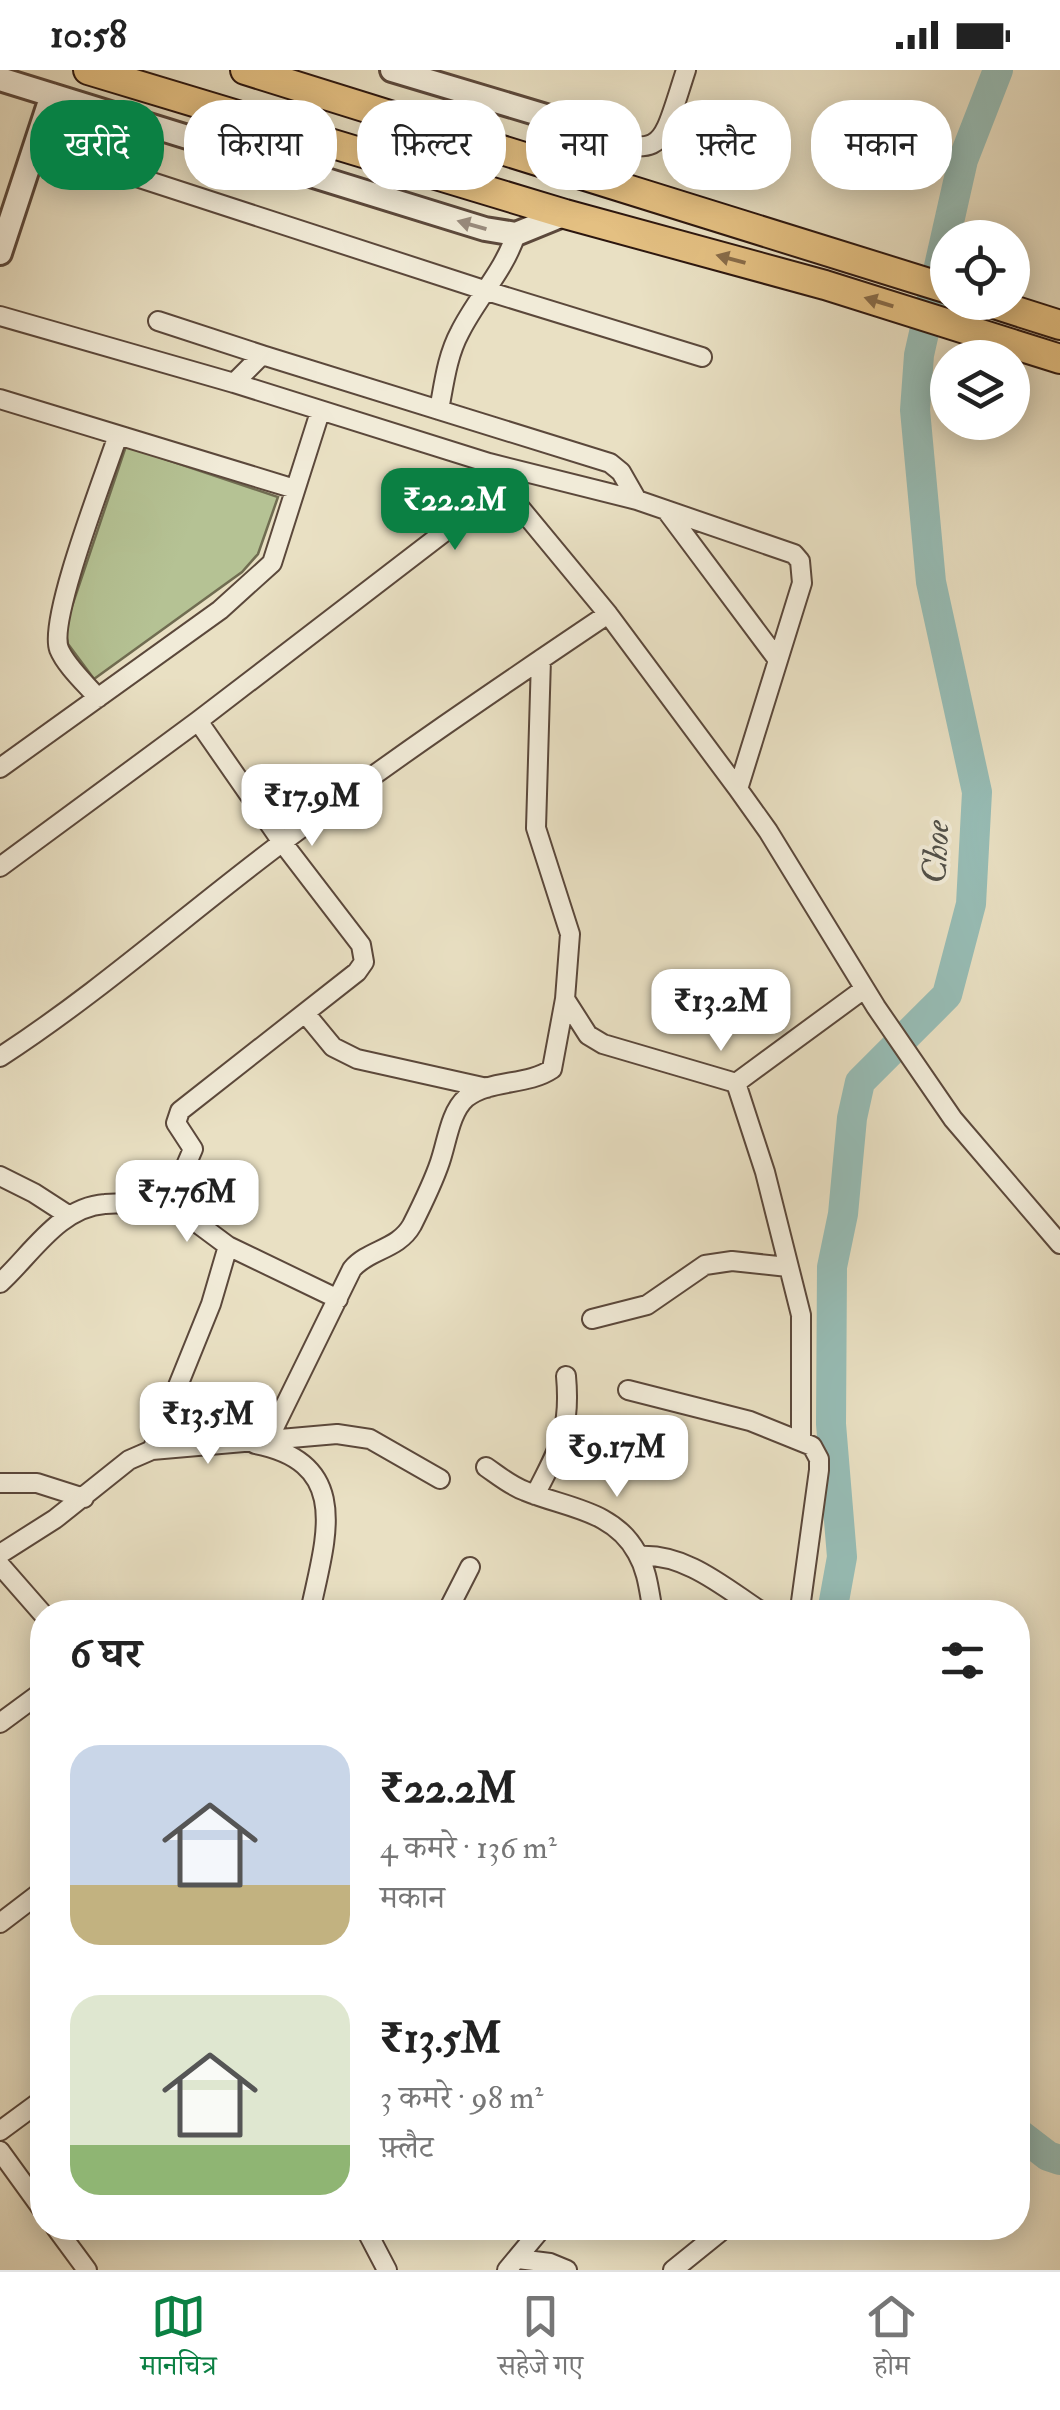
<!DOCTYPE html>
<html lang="hi">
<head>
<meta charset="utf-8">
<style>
	:root { --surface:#fff; --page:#f2f2f2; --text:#222; --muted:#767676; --line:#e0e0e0; --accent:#0b8043 }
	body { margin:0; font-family:"IM FELL Double Pica","Noto Serif Devanagari",serif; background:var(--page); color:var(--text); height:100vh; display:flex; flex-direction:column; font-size:38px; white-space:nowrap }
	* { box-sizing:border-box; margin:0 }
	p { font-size:32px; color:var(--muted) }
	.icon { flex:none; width:55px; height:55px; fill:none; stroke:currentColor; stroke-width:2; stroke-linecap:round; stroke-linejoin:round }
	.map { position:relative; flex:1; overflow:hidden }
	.sheet { position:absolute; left:30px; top:1530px; width:1000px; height:640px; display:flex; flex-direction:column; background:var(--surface); border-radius:40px; box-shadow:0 5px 25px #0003 }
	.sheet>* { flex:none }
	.guide { position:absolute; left:30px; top:30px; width:1000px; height:90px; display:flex; gap:20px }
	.buttons { position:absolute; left:930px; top:150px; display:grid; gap:20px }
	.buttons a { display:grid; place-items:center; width:100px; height:100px; border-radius:50%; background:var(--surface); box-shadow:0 5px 25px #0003; font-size:50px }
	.price { position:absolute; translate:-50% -85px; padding:0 22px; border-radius:20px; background:#fff; color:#222; font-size:32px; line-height:65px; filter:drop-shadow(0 2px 5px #0008) }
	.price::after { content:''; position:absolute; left:50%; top:60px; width:30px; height:22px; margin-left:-15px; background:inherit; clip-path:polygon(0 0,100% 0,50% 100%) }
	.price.current { background:var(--accent); color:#fff }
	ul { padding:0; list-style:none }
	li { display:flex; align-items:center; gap:30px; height:250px; padding:0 40px }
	li span { display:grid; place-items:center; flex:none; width:280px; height:200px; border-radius:30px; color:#555 }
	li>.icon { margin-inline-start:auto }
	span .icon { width:120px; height:120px; fill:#fffc; stroke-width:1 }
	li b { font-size:42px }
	h2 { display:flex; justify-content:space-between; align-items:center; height:120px; padding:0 40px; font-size:42px }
	.tag { padding:0 35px; border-radius:40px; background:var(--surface); box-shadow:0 5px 25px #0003; font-size:35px; line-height:90px }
	.tag.current { background:var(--accent); color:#fff }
	.status { display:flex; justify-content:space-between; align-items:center; height:70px; padding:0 50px; background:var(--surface); direction:ltr }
	.status svg { height:28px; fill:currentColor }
	.tab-bar { display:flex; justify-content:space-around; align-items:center; height:140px; border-top:2px solid var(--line); background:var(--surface); font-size:28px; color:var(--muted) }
	.tab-bar a { display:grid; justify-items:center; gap:5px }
	.tab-bar .current { color:var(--accent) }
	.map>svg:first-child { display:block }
	.green { fill:#b5c294; stroke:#706c51; stroke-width:2.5 }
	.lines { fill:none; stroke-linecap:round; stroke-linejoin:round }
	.river { stroke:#97bdb6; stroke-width:30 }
	.minor-casing { stroke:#5b483b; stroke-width:22 }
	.tertiary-casing { stroke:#5b483b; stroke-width:28 }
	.primary-casing { stroke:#2c160e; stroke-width:32 }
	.minor { stroke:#f1ebd8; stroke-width:18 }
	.tertiary { stroke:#f1ebd8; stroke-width:22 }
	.primary { stroke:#e4c082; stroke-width:28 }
	.oneway { fill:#988b7d }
	.oneway2 { fill:#886b48 }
	.labels { text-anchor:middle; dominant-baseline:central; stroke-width:8; stroke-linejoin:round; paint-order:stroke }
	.water-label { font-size:35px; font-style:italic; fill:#515049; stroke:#f1ebd8 }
</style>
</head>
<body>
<div class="status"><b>10:58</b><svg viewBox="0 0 49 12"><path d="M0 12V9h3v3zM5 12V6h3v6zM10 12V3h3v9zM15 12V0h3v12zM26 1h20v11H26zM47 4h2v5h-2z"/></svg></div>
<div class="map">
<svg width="1060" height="2200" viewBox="0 0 1060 2200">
	<rect width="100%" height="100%" fill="#e9e0c3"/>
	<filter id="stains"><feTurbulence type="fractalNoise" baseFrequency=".002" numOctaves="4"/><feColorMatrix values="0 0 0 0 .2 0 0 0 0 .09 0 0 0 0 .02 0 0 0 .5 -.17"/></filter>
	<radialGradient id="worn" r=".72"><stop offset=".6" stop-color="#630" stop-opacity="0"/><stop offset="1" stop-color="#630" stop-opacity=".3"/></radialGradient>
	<path class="green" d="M126,376l152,51 -20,57 -16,18 -148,107 -26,-35 -3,-17z"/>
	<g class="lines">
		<path class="river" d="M832,1542l10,-55 -11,-133 1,-157 11,-53 9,-96 8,-36 87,-87 24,-91 6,-112 -46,-210 -16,-172 4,-55 44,-195 35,-90
			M1018,2063l30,23 12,4"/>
		<defs>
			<path id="minor" d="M576,65c91,21 82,21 110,-65
				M35,74l452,147 215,66
				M0,246l234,67 255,80 14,24 -305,234 -198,146
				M158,251l104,34
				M234,313l28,-28 348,108 11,9 16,28
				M0,329l295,90
				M439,340c5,-26 8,-54 21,-78 17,-34 44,-61 56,-98
				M489,393l148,37 157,54 6,7 2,22 -64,206
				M503,417l105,127 130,175 30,42 108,176 77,112 107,125
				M666,440l112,150
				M98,628c-12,-14 -32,-32 -39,-49 -11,-30 47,-177 59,-214
				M0,698l220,-158 52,-47 48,-151
				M565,929l23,36 15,9 133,39 128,-94
				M305,943l28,34 24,12 130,29
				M0,987c100,-65 189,-145 284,-216 105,-79 214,-153 324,-227
				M736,1013l29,89 36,143v124
				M0,1106l34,17 34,22
				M168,1137l21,10 39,29 110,53
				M0,1213c31,-28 59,-76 105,-79 20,-2 42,2 63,3l25,-58 -17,-26 4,-12 177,-139 7,-10 -3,-17 -79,-103 -84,-121
				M592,1249l55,-14 58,-40 27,-4 56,6
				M628,1320l122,31 62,25 7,13v11l-19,139 -4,3
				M269,1368l83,-169c17,-20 46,-19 60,-44 10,-20 21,-42 28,-63 7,-20 10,-50 26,-64 24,-19 61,-12 86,-29l13,-70 5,-65 -34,-106 5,-169
				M255,1374c99,19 70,96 55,168
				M152,1380l59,-146 17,-58
				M486,1397c13,9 25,19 39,24 41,17 89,19 112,62 11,19 12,39 16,59
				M0,1413h37l47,15
				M535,1425c24,-47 36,-65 31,-119
				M0,1484l55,-35 74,-59 23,-10 185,-16 33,5 70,40
				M639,1486c47,-3 86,32 123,56
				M0,1495l42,48
				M447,1542l23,-45
				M0,1653l42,-31
				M0,1853l42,-32
				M0,2061l42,-31
				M0,2081l42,58
				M56,2158l31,42
				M365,2158l22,42
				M518,2189l32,4 17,7
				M507,2200l35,-42
				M673,2200l52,-42"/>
			<path id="tertiary" d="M392,0l157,47 27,18 13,41
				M0,9l485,150 31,5 49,-20
				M0,183l52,-158"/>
			<path id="primary" d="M88,0l477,144 260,71 235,74
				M245,0l703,219
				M988,232l72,23"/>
		</defs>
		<use href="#minor" class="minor-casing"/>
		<use href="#tertiary" class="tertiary-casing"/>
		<use href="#primary" class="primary-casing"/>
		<use href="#minor" class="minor"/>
		<use href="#tertiary" class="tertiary"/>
		<use href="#primary" class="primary"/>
	</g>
	<defs><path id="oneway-solid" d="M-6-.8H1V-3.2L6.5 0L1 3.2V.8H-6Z" transform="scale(2.5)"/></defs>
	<use class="oneway" href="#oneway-solid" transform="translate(472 155) rotate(-164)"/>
	<g class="oneway2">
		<use href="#oneway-solid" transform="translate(731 189) rotate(-165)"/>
		<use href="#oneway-solid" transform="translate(879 232) rotate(-163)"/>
	</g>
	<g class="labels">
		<g class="water-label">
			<text transform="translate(936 782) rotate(-87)">Choe</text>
		</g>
	</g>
	<rect width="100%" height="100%" filter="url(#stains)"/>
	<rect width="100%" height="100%" fill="url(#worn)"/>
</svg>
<div class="buttons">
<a><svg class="icon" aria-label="locate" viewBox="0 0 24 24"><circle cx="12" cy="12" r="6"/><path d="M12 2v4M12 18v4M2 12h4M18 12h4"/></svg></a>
<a><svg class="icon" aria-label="layers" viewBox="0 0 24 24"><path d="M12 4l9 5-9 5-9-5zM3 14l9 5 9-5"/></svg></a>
</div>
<b class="price current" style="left:455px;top:483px">₹22.2M</b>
<b class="price" style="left:312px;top:779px">₹17.9M</b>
<b class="price" style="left:721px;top:984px">₹13.2M</b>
<b class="price" style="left:187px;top:1175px">₹7.76M</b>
<b class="price" style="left:208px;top:1397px">₹13.5M</b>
<b class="price" style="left:617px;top:1430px">₹9.17M</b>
<div class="guide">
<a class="tag current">खरीदें</a>
<a class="tag">किराया</a>
<a class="tag">फ़िल्टर</a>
<a class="tag">नया</a>
<a class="tag">फ़्लैट</a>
<a class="tag">मकान</a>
</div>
<section class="sheet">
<h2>6 घर<svg class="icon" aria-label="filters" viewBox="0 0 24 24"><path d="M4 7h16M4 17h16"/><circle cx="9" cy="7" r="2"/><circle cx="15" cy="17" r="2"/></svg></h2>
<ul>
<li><span style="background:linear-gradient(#c9d6e8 70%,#c2b280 0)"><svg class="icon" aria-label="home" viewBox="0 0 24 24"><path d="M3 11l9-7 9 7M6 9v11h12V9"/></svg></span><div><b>₹22.2M</b><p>4 कमरे · 136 m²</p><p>मकान</p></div></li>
<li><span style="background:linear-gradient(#dfe7d0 75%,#8fb573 0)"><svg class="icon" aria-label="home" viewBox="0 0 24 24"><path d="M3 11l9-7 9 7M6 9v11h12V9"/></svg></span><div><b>₹13.5M</b><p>3 कमरे · 98 m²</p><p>फ़्लैट</p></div></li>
</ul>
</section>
</div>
<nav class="tab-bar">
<a class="current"><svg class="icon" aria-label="map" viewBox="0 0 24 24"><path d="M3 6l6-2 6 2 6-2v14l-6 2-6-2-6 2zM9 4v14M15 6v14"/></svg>मानचित्र</a>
<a><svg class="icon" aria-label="saved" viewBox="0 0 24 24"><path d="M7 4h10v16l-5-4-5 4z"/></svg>सहेजे गए</a>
<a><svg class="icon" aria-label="home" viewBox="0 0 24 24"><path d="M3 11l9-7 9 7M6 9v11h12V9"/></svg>होम</a>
</nav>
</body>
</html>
